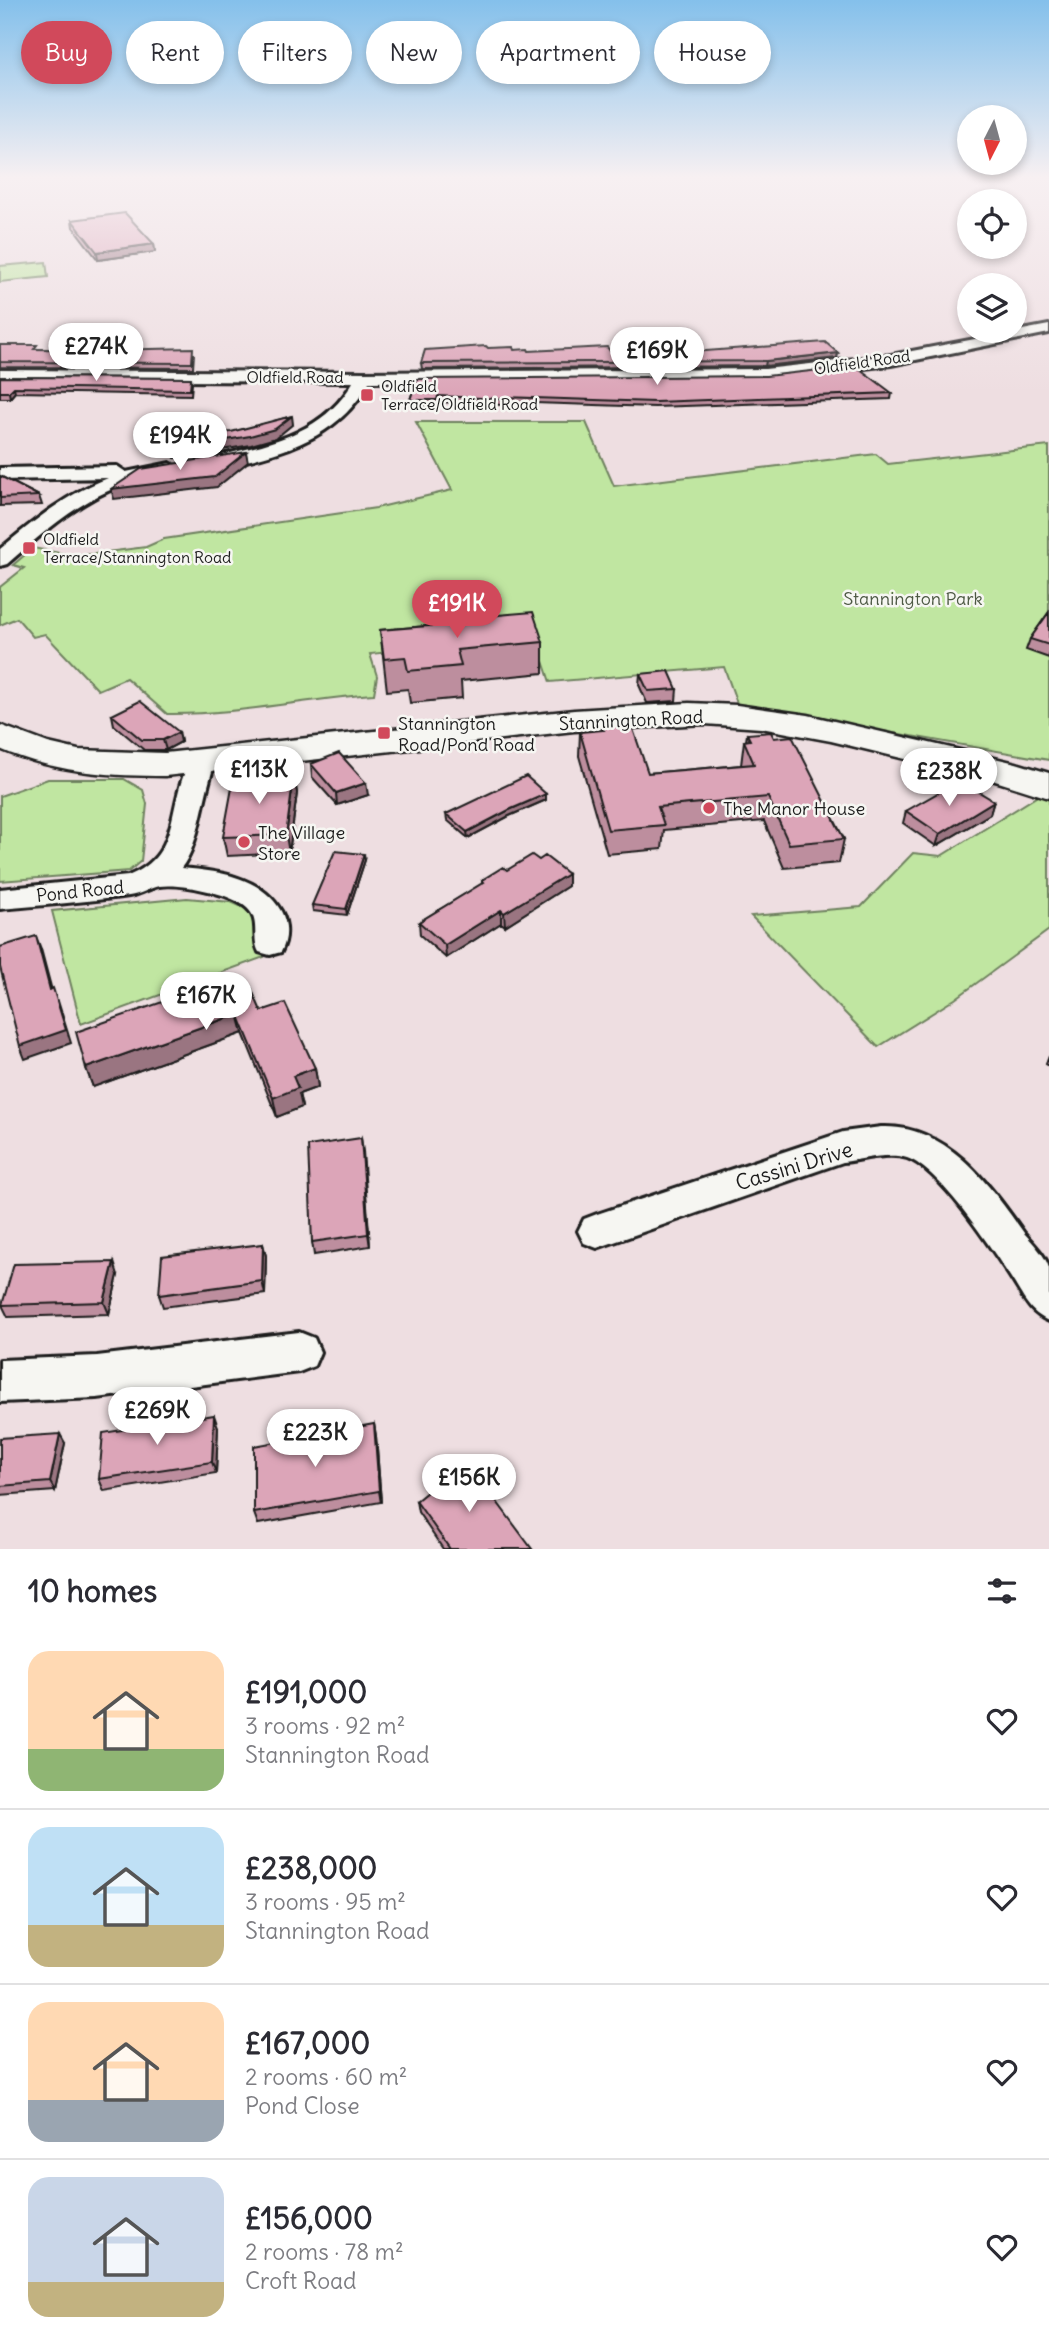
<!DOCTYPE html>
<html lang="en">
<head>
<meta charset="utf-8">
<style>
	:root { --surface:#fff; --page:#f7f7f7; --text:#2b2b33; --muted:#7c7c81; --line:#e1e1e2; --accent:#d1495b }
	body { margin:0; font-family:Delius,sans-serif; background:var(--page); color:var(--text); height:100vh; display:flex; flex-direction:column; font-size:26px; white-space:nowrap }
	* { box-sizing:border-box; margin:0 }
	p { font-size:23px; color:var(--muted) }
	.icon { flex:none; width:38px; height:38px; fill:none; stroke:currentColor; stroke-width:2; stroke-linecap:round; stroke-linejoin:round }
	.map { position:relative; height:1549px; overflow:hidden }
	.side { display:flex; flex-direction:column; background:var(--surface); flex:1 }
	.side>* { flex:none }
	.guide { position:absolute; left:21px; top:21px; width:1008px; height:63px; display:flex; gap:14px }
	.needle { width:46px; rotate:186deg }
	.fabs { position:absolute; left:957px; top:105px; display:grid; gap:14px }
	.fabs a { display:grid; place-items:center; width:70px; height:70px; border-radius:50%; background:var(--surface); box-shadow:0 4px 10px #0003; font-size:35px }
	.price { position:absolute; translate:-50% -60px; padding:0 16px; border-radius:24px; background:#fff; color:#222; font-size:23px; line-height:46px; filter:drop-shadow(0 2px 4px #0008) }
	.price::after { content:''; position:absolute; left:50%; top:42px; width:21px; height:16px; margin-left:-10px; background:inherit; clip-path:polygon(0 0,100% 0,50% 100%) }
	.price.selected { background:var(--accent); color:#fff }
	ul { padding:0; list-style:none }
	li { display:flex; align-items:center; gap:21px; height:175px; padding:0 28px }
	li+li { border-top:2px solid var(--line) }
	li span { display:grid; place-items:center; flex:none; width:196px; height:140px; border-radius:21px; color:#555 }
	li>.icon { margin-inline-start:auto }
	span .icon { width:84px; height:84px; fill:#fffc; stroke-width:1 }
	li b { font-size:30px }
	h2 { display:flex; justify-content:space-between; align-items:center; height:84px; padding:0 28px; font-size:30px }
	.tag { padding:0 24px; border-radius:32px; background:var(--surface); box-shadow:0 4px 10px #0003; font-size:24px; line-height:63px }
	.tag.selected { background:var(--accent); color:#fff }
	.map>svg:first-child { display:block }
	.green { fill:#c0e6a1; stroke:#6e815e; stroke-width:2 }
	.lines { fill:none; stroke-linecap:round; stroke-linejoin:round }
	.street-casing { stroke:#1c1c1c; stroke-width:6 }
	.secondary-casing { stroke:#1c1c1c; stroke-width:5 }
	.street { fill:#f6f6f2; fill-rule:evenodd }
	.secondary { fill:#f6f6f2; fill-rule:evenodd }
	.wall { fill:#bd8e9e; stroke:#1c1c1c; stroke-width:2 }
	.shaded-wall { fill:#9a7481; stroke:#1c1c1c; stroke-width:2 }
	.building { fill:#dca5b8; stroke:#1c1c1c; stroke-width:2 }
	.poi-dot { fill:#d1495b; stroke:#f6f6f2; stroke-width:2.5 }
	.labels { text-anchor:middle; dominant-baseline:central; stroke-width:5; stroke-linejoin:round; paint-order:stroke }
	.far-street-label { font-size:16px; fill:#1c1c1c; stroke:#f6f6f2 }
	.far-poi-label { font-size:16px; fill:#1c1c1c; stroke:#f6f6f2; text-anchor:start }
	.park-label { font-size:18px; fill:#4d5944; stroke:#f6f6f2 }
	.street-label { font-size:18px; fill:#1c1c1c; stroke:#f6f6f2 }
	.poi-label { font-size:18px; fill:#1c1c1c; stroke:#f6f6f2; text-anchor:start }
	.near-street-label { font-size:21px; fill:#1c1c1c; stroke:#f6f6f2 }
</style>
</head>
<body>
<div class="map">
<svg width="1049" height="1549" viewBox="0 0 1049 1549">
	<rect width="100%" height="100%" fill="#eedee1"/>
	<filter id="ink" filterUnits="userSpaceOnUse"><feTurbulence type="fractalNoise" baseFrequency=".0143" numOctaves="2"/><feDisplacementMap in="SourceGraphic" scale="14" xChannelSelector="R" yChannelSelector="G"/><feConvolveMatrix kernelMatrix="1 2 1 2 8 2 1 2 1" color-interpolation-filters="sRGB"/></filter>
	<g filter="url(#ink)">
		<path class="green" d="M46,262l2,15 -48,5v-16z
			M416,422h170l28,64 262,-32 12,10 161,-18v314l-311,-54 -14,-39 -174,15 -15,-45 -165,17 7,22 -3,18c-69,5 -138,21 -207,20l-41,-36 -28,12 -53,-56 -12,3 -16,-19 -17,7v-38l24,-19 -11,-3 20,-17 43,8 70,-9 18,-8 212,-31 76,-18z
			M48,779h76l19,11 4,14 -6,57 -12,10 -129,10v-85z
			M1044,792l5,3v135l-94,69 -77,48 -127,-131 110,-9 52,-54 28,3z
			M187,898l44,4 18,8 15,47 -183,67 -29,-113z"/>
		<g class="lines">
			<defs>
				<path id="street" d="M1049,325v8l-158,32 -126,14 -396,3c-31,59 -96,75 -158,86l-9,-5 3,-4c56,-14 117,-22 148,-77l-353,-2v-10l364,2 401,-3 126,-14z
					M170,463l9,5 -3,4c-17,4 -35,6 -53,13 -45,16 -80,48 -116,79l-7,2v-17c34,-28 66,-55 108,-71l-108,2v-12l117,-2 9,6z
					M203,753l9,2 4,6c-13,30 -16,85 -35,107 36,3 80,8 100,43 7,13 7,28 0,41l-11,3 -11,-3c-8,-15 2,-31 -12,-44 -16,-15 -66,-25 -88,-22 -10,2 -19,9 -30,10 -43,6 -86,9 -129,13v-20l128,-13c57,-22 36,-76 66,-121z
					M881,1127c66,-3 108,57 143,106 8,9 22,23 25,35 0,12 0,39 0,53 -20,-8 -26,-25 -38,-43 -19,-29 -71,-109 -104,-120 -19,-6 -45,2 -64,4l-246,86 -13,-5 -6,-12 6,-12 13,-5 246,-82z
					M299,1332l15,6 6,14 -6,14 -15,6 -202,26 -97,4v-42l97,-4z"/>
				<path id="secondary" d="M689,703l48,2 71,10 208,48 33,10v25l-57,-18 -161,-39 -70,-13 -56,-4 -131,7 -409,45c-57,0 -112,-4 -165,-27v-24l48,18 30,7 87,3 409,-43z"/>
			</defs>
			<use href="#street" class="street-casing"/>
			<use href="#secondary" class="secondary-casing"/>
			<use href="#street" class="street"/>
			<use href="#secondary" class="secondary"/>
		</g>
		<path class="wall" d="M72,220l82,24 1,8 -57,8 -25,-33z
			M0,345l38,4 156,5 -1,14 -193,-1z
			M488,348l41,3 309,2 -1,5 -72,8 -343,3 -1,-6z
			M0,377l191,1 1,6 -1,11 -176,-3 -5,6h-10z
			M417,379l475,14 -1,6 -236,8 -151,-5 -1,3 -65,-3 -1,4 -27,-1v-5z
			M0,476l39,20 3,9 -42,1z
			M1049,612v46l-23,-8 4,-11z
			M487,616l56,26v31l-82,8 1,17 -52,5 -2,-14 -21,2 -7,-61 107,-9z
			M640,674l37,15 -1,12 -29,2 -8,-18z
			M112,715l67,17 2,10 -15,8h-22l-30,-25z
			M602,726l46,47 93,-8 3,-24h2l1,-7 27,4 70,101 -5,24 -55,5 -20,-47 -100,9 -2,19 -55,5 -28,-98 1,-24 22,-1z
			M311,764l57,31 -31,10 -25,-28z
			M294,775l3,18 -8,60 -62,3 -4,-19z
			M959,792l35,9 -4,13 -54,32 -33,-23 3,-12z
			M546,800l-37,16 -41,22 -21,-18 -1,-6z
			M365,860l-18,55 -34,-4 -1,-6z
			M539,860l29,14v12l-63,40 -4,-3 -55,35 -26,-23 -1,-13 63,-38v-4l25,-10z
			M225,996l36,15 54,57 3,19 -19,7 3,13 -25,10 -34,-84 -150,54 -7,-19z
			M1049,1056v10l-3,-2z
			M361,1138l9,108 -56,9 -2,-13z
			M263,1244l3,12 -1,38 -102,13 -4,-12z
			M118,1275l-9,39 -101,3 -6,-12z
			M374,1424l2,12 5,66 -123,22 -4,-11z
			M218,1427l-2,46 -112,18 -5,-12z
			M0,1438l65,5 -10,48 -55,4z
			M416,1501l116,48h-89l-25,-37z"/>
		<path class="shaded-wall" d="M154,244l1,8 -57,8 -1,-8z
			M838,353l-1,5 -72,8 1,-5z
			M14,387l1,5 -5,6 -1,-6z
			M292,416l1,8 -17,14 -25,7 -76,13 -2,-9z
			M246,452l2,10 -31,25 -103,12 -3,-10z
			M179,732l2,10 -15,8 -3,-10z
			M294,775l3,18 -8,60 -3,-18z
			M366,783l2,12 -31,10 -1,-12z
			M546,794v6l-37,16 -41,22 -1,-6 42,-22z
			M994,801l-4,13 -54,32 4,-12z
			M364,854l1,6 -18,55 -1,-6z
			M568,874v12l-63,40 -1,-13z
			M501,910v13l-55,35 -1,-13z
			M36,936l5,13 14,53 -5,-12z
			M58,1001l13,42 -46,16 -5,-13z
			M238,1014l5,19 -150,54 -7,-19z
			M315,1068l3,19 -19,7 3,13 -25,10 -4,-19 20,-22z
			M361,1138l2,13 7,95 -2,-12z
			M263,1244l3,12 -1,38 -3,-13z
			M114,1262l4,13 -9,39 -5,-12z
			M214,1415l4,12 -2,46 -4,-11z
			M374,1424l2,12 5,66 -2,-11z
			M60,1434l5,9 -10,48 -5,-9z"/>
		<path class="building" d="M125,213l29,31 -57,8 -25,-32z
			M825,342l13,11 -72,8 -345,2 4,-13 61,-4 2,2 25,-1 1,3 14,-1 1,2 78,-4 3,4 45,-3 3,4 33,-2 2,2z
			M0,345h37l-3,4 72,1 87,-2 -1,15 -192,-1z
			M856,366l36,27 -237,9 -151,-5 -1,2 -65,-3 -1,4h-27l7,-21 349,-3z
			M0,377l191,1 -1,12 -176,-3 -5,5h-9z
			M292,416l-17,13 -25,7 -77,13 21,-13 37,-4z
			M246,452l-31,25 -104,12 30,-20z
			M0,476l39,20 -39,2z
			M533,612l10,30 -86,8 4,16 -53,5 -3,-14 -21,2 -4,-29 108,-9 -1,-5z
			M1049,612v33l-19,-6z
			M669,671l8,18 -29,2 -8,-17z
			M140,701l39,31 -16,8h-21l-30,-25z
			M628,724l2,5h3l15,44 106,-9 -10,-23 6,-1 -3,-6 24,-2 3,6 18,-2 52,103 -55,5 -21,-47 -110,10 6,18 -56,5 -28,-98 24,-2 -2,-4z
			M339,753l27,30 -30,10 -25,-29z
			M294,775l-8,60 -63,2 11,-60z
			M526,776l20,18 -37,16 -42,22 -21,-18z
			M950,786l9,6 10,-6 25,15 -54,33 -34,-23z
			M335,851l29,3 -18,55 -34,-4z
			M532,855l7,5 6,-4 23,18 -64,39 -3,-3 -56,35 -26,-23 65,-40 -2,-2 21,-13 4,3z
			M36,936l14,54 3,-2 13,42 -46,16 -20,-79v-20z
			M220,982l5,14 26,-8 10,23 24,-8 30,65 -22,8 5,12 -25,10 -35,-84 -152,54 -10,-36z
			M361,1138l7,96 -56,8 -4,-96z
			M263,1244l-1,37 -103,14 3,-39z
			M114,1262l-10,40 -102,3 12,-41z
			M214,1415l-2,47 -113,17 4,-46z
			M374,1424l5,67 -125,22v-67z
			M60,1434l-10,48 -50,4v-48z
			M466,1460l66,89h-82l-34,-48z"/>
	</g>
	<linearGradient id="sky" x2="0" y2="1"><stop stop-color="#84c0eb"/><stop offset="0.45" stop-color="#f7f0f2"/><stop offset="1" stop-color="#f7f0f2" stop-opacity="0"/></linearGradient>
	<rect width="1049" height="393" fill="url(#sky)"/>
	<g class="poi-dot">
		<rect x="360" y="388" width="14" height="14" rx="3.5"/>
		<rect x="22" y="541" width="14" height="14" rx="3.5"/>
		<rect x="377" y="726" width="14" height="14" rx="3.5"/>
		<circle cx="709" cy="808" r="7"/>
		<circle cx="244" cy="842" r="7"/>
	</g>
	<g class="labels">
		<g class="far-street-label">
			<text transform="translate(862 362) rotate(-8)">Oldfield Road</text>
			<text x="295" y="377">Oldfield Road</text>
		</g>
		<g class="far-poi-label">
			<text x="381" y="386">Oldfield<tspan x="381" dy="18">Terrace/Oldfield Road</tspan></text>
			<text x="43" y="539">Oldfield<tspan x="43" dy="18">Terrace/Stannington Road</tspan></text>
		</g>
		<g class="park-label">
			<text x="913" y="598">Stannington Park</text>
		</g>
		<g class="street-label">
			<text transform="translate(631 720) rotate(-3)">Stannington Road</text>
			<text transform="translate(80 891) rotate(-6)">Pond Road</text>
		</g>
		<g class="poi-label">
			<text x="398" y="723">Stannington<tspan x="398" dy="21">Road/Pond Road</tspan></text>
			<text x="723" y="808">The Manor House</text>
			<text x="258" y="832">The Village<tspan x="258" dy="21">Store</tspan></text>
		</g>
		<g class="near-street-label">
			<text transform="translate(794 1166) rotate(-17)">Cassini Drive</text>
		</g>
	</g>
</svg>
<div class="fabs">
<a><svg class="needle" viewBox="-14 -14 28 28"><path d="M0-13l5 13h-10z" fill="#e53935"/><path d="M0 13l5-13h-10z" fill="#7c7c81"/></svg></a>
<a><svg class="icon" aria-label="locate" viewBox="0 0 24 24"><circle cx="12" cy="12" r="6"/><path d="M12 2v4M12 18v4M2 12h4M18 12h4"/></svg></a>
<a><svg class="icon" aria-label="layers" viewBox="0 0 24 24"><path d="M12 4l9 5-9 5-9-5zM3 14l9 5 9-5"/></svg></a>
</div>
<b class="price" style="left:96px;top:383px">£274K</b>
<b class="price" style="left:657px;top:387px">£169K</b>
<b class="price" style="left:180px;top:472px">£194K</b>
<b class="price selected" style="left:457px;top:640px">£191K</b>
<b class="price" style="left:259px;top:806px">£113K</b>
<b class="price" style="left:949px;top:808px">£238K</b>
<b class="price" style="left:206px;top:1032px">£167K</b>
<b class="price" style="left:157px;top:1447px">£269K</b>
<b class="price" style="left:315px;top:1469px">£223K</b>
<b class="price" style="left:469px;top:1514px">£156K</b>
<div class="guide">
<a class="tag selected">Buy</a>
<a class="tag">Rent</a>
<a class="tag">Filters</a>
<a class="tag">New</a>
<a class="tag">Apartment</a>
<a class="tag">House</a>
</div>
</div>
<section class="side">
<h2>10 homes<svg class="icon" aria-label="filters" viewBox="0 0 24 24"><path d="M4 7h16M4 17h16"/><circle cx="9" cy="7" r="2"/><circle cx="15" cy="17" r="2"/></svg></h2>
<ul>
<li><span style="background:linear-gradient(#ffd9b3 70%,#8fb573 0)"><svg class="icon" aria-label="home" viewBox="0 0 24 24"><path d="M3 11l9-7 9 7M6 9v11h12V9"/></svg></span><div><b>£191,000</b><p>3 rooms · 92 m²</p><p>Stannington Road</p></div><svg class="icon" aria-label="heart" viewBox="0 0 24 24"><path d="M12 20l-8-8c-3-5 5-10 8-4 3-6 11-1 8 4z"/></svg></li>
<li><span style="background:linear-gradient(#bfe0f5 70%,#c2b280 0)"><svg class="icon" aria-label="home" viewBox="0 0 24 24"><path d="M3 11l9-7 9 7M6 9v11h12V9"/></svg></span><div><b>£238,000</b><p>3 rooms · 95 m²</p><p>Stannington Road</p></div><svg class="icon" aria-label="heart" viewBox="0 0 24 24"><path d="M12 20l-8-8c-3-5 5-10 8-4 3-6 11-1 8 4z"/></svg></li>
<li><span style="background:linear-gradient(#ffd9b3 70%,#9aa5b1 0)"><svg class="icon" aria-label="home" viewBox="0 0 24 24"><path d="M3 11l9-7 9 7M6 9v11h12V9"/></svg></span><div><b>£167,000</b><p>2 rooms · 60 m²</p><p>Pond Close</p></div><svg class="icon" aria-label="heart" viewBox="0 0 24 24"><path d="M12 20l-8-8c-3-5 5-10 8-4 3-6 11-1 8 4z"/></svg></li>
<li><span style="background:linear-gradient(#c9d6e8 75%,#c2b280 0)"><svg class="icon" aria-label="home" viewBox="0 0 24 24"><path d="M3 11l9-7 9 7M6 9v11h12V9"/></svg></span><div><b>£156,000</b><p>2 rooms · 78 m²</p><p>Croft Road</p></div><svg class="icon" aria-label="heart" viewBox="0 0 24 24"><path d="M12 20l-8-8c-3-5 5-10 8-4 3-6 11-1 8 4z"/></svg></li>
</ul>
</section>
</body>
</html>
